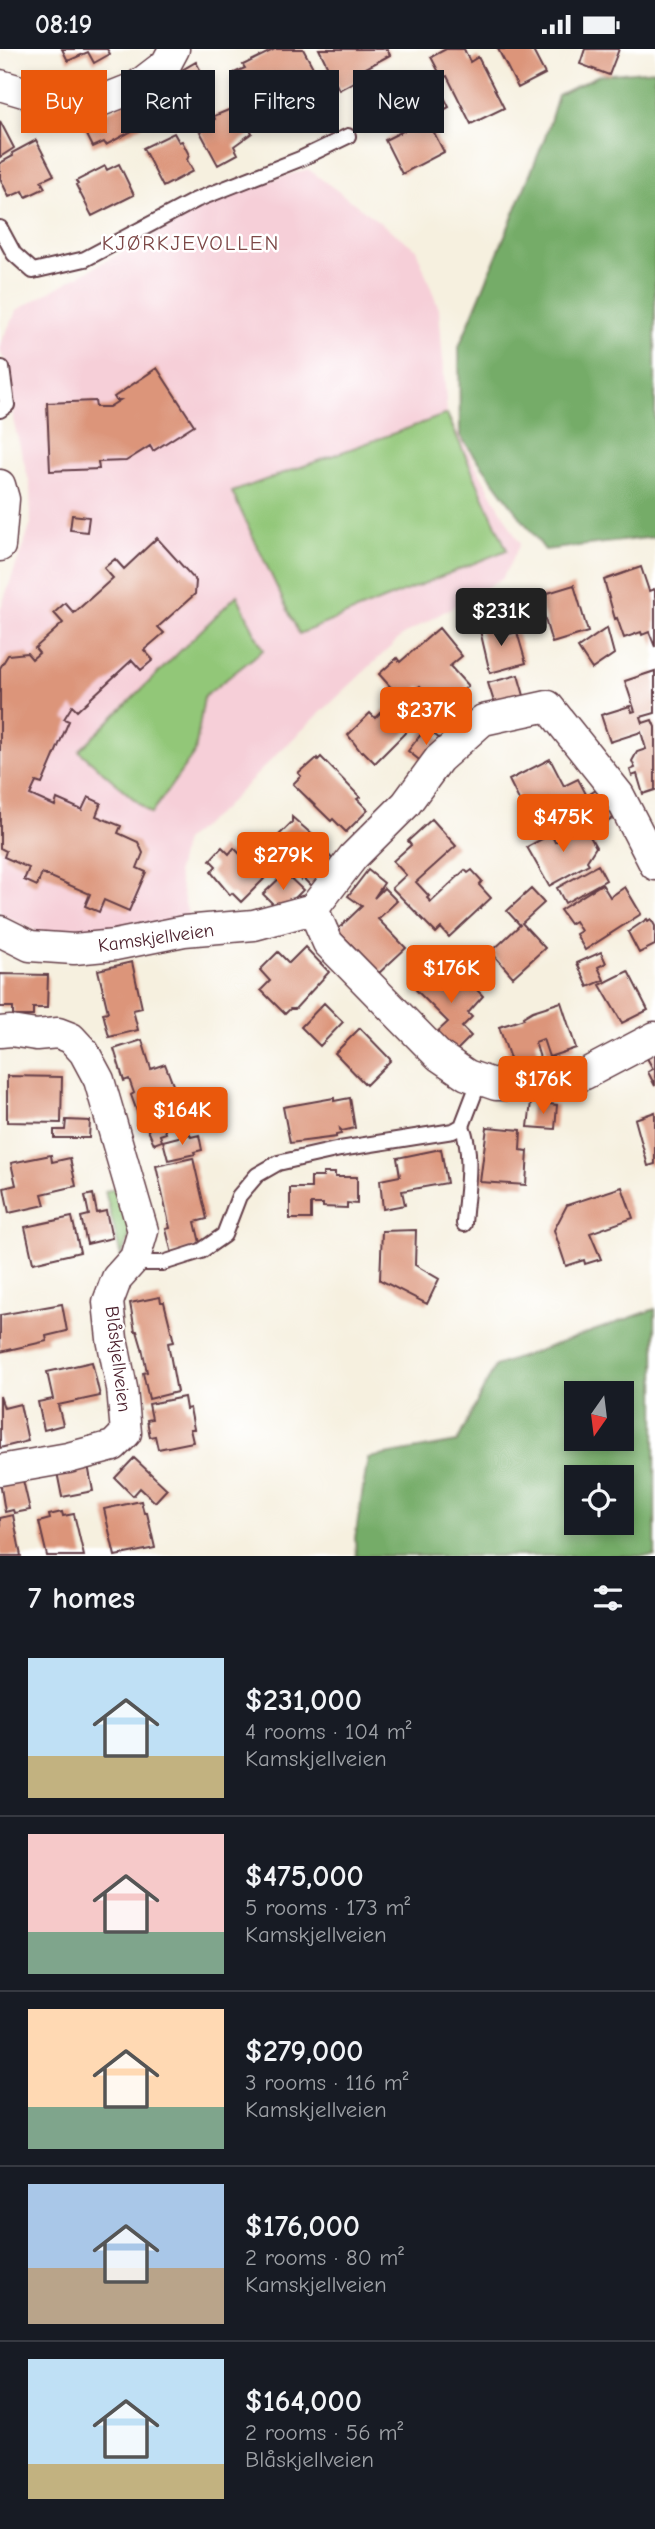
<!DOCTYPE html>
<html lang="en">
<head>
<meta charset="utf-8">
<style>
	:root { --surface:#171b24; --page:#20242c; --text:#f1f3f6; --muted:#9ea1a6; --line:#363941; --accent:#ea580c }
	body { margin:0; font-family:"Comic Neue",sans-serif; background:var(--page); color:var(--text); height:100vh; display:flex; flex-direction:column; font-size:26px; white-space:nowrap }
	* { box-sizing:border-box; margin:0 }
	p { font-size:23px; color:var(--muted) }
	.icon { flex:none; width:38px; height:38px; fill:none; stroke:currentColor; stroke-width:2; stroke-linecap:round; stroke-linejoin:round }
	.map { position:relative; height:1507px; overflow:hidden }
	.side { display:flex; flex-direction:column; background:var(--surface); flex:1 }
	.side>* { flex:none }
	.banner { position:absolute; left:21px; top:21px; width:614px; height:63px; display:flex; gap:14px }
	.needle { width:46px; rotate:194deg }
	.tools { position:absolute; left:564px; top:1332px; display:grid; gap:14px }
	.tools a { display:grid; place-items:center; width:70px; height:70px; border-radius:0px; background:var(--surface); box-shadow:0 4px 10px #0003; font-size:35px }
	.price { position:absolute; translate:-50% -60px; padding:0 16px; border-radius:7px; background:var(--accent); color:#fff; font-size:23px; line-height:46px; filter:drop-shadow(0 2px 4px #0008) }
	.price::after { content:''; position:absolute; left:50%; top:42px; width:21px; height:16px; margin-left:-10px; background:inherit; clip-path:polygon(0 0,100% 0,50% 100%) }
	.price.selected { background:#222; color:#fff }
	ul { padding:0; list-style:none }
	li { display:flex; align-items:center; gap:21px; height:175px; padding:0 28px }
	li+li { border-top:2px solid var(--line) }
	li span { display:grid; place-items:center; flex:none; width:196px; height:140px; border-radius:0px; color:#555 }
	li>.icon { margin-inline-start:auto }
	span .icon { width:84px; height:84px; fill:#fffc; stroke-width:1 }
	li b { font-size:30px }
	h2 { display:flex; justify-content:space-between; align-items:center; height:84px; padding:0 28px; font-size:30px }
	.chip { padding:0 24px; border-radius:0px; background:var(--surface); box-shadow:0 4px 10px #0003; font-size:24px; line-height:63px }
	.chip.selected { background:var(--accent); color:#fff }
	.status { display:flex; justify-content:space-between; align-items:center; height:49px; padding:0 35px; background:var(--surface); direction:ltr }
	.status svg { height:19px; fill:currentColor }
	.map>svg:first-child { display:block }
	.built { fill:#f6cfd8 }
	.green { fill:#92c778; stroke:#6e7352; stroke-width:2 }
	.forest { fill:#75ac68; stroke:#60664a; stroke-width:2; fill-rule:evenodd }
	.building { fill:#dc957a }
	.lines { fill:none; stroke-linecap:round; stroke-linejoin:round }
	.service-casing { stroke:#643e46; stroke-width:18 }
	.minor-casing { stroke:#643e46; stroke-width:33 }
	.service { stroke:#fff; stroke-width:14 }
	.minor { stroke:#fff; stroke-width:30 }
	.labels { text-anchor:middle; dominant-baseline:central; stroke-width:5; stroke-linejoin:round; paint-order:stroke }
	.street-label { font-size:19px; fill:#4a1f2b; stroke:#fff }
	.neighbourhood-label { font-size:21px; letter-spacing:2px; fill:#7d4847; stroke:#fff }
</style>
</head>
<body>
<div class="status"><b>08:19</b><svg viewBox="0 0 49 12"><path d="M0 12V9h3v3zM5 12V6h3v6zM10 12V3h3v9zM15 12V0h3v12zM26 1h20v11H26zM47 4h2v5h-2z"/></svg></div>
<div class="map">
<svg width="655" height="1507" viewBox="0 0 655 1507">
	<rect width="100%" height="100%" fill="#fff"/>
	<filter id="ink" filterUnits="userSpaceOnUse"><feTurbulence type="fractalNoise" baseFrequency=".0143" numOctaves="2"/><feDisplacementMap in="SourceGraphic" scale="14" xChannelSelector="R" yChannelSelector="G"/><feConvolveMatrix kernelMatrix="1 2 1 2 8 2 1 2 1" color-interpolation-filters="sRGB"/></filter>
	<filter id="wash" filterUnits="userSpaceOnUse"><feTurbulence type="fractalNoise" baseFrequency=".00686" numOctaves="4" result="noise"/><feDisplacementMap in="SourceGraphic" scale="28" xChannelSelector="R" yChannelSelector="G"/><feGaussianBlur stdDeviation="1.57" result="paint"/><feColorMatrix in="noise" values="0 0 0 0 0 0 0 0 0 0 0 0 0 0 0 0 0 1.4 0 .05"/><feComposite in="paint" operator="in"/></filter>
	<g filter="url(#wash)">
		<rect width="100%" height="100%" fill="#f6f0df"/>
		<path class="built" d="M308,120l108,80 23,60 8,105 73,130 -18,35 -99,56 -125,118 -56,57 -38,31 -7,31 13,50 -124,24 -66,-32v-304l31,-86 -1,-39 -17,-65 -4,-51 -9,-17v-8l17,-34 213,-118z"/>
		<path class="green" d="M447,365l60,136 -208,84 -67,-142z
			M237,546l26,55 -59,47 -9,55 -44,62 -72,-63z
			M127,1138l7,38 -13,32 -16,-66z"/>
		<path class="forest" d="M655,21v467l-110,13 -85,-114 -1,-89 86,-209 13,-43 41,-20z
			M655,1260v247h-299l-1,-18 13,-80 89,-16 38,-76zM576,1344h45v46h-45zM576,1428h45v46h-45z"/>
		<g id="blocks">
			<path class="building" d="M62,0h45l3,5 -16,9 -6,-11 -20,9z
				M275,0h28l12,22 -27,14 -1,-2 -14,8 -1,-3 -13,7 -2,-3 -10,6 -13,-25 11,-5 -2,-3z
				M319,0h68l3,6 -24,13 3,6 -30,16z
				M446,0h18l6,13 8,-5 26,51 -33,16 -24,-48 -5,2 -11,-21z
				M498,0h34l13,25 -27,14z
				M585,0h34l-10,26 -29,-11z
				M196,13l9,17 -9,4 5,10 -23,12 -13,-25z
				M437,34l12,24 -22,12 17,33 -42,22 -17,-34 34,-17 -13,-24z
				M130,51l13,25 -37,20 -2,-3 -11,5 -11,-22z
				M238,57l14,27 -18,13 4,8 -20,11 -20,-37 17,-9 -1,-3z
				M0,72l14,27 -14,9z
				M174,84l5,9 3,-1 7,14 -2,5 6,11 -30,16 -20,-39z
				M36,91l18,35 -13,6 4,7 -19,9 -3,-6 -14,6 -9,-19v-15l13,-7 -1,-3z
				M119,115l15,31 -42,21 -16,-31 2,-1 -2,-3 29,-15 2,4z
				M157,319l37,57 -41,26 -3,-5 -24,15 -28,1 1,7 -49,2 -3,-68 48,-2 1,6h13l11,-7h-4l-2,-3z
				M72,466l17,2 -2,15 -17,-2z
				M157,489l39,43 -1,13 -37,33 6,6 -20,17 9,10 -12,10 -9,-10 -55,51 -5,-5 -8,13 5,2 -27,63 -6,-2 -6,13 25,11 2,-7 25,11 6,-13 13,6 -5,13 25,10 -3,7 20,9 5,11 -6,15 9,4 -17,39 -25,-11 -5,12 -14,-6 5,-12 -48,-21 -5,13 -13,-6 5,-12 -25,-11 2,-6 -6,-3v-180l8,-13 19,-2 5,6 7,-6 -4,-5 28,-25 -9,-10 11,-10 9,10 39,-35 -9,-10 11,-9 9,10z
				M641,518l8,24 5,-2 1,2v56l-6,-15 -7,3 -1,-3 -17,6 -7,-20 -2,1 -11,-39z
				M574,536l14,47 -36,11 -14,-47z
				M497,572l5,15 15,-4 9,31 -36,10 -11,-47z
				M439,579l23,28 -12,10 18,20 -27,23 -21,-23 -17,15 -24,-27 18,-16 3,4z
				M607,579l7,26 -22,15 -14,-21z
				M655,622v42l-14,4 2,6 9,-3 3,7v63l-12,4 -6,-20 -5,2 -2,-6 5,-2 -3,-7 5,-9 9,-3 -5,-17 -31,10 -9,-27 29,-9 2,6 3,-1 -10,-30z
				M518,626l7,24 -29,9 -8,-25z
				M384,660l10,10 4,-3 14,10 -37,37 -12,-12 -2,1 -13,-17 22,-22 5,5z
				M426,679l19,15 -18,23 -19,-15z
				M321,708l39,40 -3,2 11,11 -22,22 -13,-13 -2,2 -38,-37 8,-8 -3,-3 8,-7 1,1 10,-9 1,2z
				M550,710l14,27 14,-7 8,15 -47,25 -4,-9 11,-6 -2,-4 -20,10 -15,-30z
				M601,738l17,28 -23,15 -18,-28z
				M292,768l23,20v3l21,23 -25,23 -8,-8 -2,2 -33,-34 24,-24z
				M432,770l24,27 -40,36 13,14 -2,2 4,4 34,-32 3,3 4,-3 10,11 -3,4 12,13 -42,39 -8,-9 -5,5 -44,-45 14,-13 -13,-14 18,-16 -3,-4z
				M580,775l4,2 12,21 -9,14 2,3 -40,22 -22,-39 24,-13 4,8 16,-10 -2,-3z
				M222,798l7,7 5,-6 10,10 1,-1 19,22 -23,23 -9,-9 -2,2 -19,-23 5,-6 -6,-6z
				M598,816l8,15 -41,23 -8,-15z
				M368,821l16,13 -10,15 10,-10 13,13 -19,18 28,29 -27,25 -42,-43 25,-24 -14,-10z
				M285,824l18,17 -22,22 -18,-18z
				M602,835l8,13 15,-10 16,27 -56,36 -9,-16 5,-3 -6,-10 -5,3 -10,-14z
				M531,840l13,14 -22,20 23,25 -32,29 -22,-25 29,-27 -13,-14z
				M647,870l1,2 3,-2 4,7v19l-16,8 -11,-21z
				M305,898l24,25 -34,37h-5l-5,5 -24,-24 9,-9 -10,-11 18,-18 11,11z
				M601,903l5,11 -8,4 6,13 -16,7 -11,-24z
				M132,913l10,46 -9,2 5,20 -29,7 -6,-24 5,-1 -10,-42z
				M440,917l14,15 7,-7 22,22 -15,17 4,4 -10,10 9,9 -18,18 -19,-19 14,-13 -32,-32 3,-2 -2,-2z
				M628,922l20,39 -26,13 -22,-38z
				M0,925l48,1 -1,33h-14v8h-20v-9h-13z
				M561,953l15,46 -27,9 -6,-18 -8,3 7,22 -27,9 -16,-46 25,-8 -1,-2 10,-6z
				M324,954l19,19 -23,24 -19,-19z
				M360,979l31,32 -25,25 -31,-32z
				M142,991l9,29 14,-5 15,39h-2l6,18 -20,7 2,5 -6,2 2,6 -8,3 -12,-28 -3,1 -8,-22 3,-2 -5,-14 -5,2 -10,-32z
				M655,1004v33l-7,-14 5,-3 -6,-11z
				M7,1027l55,1 -1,46 -54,-1z
				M334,1049v3l16,-3 5,30 -13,3 -2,-2 1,5 -5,1v2l-46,6 -7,-36z
				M531,1053l26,3 -2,24 -27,-2z
				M655,1063v52l-7,2 -13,-47z
				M66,1071l24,1 -1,17h-35v-8h11z
				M487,1078l34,3 -1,20 8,1 -2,34 -46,-3z
				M190,1085l1,3 8,-2 3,15 -8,2 1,2 -27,6 -5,-19z
				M441,1100l6,34 -45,8 3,14 -22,4 -3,-29 20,-4 -3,-18z
				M51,1106l1,7 18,-4 6,28 -34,8 3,11 -36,8 -5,-25 12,-3 -5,-22z
				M193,1109l14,61 -12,3 6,25 -29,7 -6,-25 4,-1 -14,-62z
				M323,1124h12v4h22v27l-10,-1v5l-24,-1v-3h-12v15h-21v-31h21v-11h12z
				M622,1138l11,31 -43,15 11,26 -16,5 -1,-4 -18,6 -12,-36 13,-25z
				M93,1145l4,19 9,-2 6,27 -25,6 -6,-27 8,-2 -4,-19z
				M72,1168l8,35 -47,11 -8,-36z
				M416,1181l-1,35 24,14 -12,25 -47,-24 2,-49z
				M160,1248l1,5h3l10,40 -6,1 9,49 -28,7 -6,-26 4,-1 -5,-24 -5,-17h-2l-5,-28z
				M62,1255l5,27 -21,5 1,5 -47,11v-37z
				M92,1313l8,34 -42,9 5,20 -19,5 -6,-28 15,-3 -6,-27z
				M0,1347l4,12 16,-4 8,37 -28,7z
				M184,1348l2,12 4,-1 4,21h-4l3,13 -35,7 -3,-13 -5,1 -3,-17 5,-1 -3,-15z
				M134,1409l33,31 -12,13 -15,-14 -7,8 -18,-18z
				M88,1416l5,26 -31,6 -5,-25z
				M22,1427l8,34 -16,3 -1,-3 -8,2 -5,-31z
				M141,1452l3,12h3l8,35 -40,8 -11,-47z
				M62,1463l1,4 11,-2 10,42h-37l-8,-34 11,-3 -1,-4z
				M13,1466l8,41h-21v-38z"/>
		</g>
	</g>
	<g filter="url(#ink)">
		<use href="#blocks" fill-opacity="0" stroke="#643e46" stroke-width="2"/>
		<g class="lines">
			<defs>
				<path id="service" d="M0,179l14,26 19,17 52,-12 111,-59 104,-41 48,-23
					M0,361l7,-5 -5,-37
					M462,1077c12,30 4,66 2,98
					M131,1214h32l38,-12 23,-16 15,-39 18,-21 21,-12 62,-14 113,-18 9,-5 18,-47"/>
				<path id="minor" d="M0,36l71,21 22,-2 43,-17 30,-23 8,-15
					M0,436l4,14 -4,47
					M313,860l15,34 111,113 28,19 29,10h48l41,-11 70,-37
					M0,882l30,15 44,3 41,-4 69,-14 70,-6 59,-16 40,-52 53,-53 33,-45 44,-39 65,-14 71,89 36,70
					M0,983l11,-1 25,4 22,-2 13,5 13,14 15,28 44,151 -8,27 -18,20 -9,24 4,37 10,49 4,45 -13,13 -45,12 -68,12"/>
			</defs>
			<use href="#service" class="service-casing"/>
			<use href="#minor" class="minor-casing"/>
			<use href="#service" class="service"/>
			<use href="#minor" class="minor"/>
		</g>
	</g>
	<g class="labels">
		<g class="street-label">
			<text transform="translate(156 889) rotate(-8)">Kamskjellveien</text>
			<text transform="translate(118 1310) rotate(83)">Blåskjellveien</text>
		</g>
		<g class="neighbourhood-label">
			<text x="191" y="194">KJØRKJEVOLLEN</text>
		</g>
	</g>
</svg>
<div class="tools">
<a><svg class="needle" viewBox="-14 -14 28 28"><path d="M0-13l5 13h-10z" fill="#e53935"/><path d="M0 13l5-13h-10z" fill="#9ea1a6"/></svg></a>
<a><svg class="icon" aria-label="locate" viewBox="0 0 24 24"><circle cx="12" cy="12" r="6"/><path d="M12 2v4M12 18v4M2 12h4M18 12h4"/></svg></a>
</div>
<b class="price selected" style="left:501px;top:599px">$231K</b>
<b class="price" style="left:426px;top:698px">$237K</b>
<b class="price" style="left:563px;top:805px">$475K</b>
<b class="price" style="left:283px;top:843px">$279K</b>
<b class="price" style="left:451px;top:956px">$176K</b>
<b class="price" style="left:543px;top:1067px">$176K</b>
<b class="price" style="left:182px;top:1098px">$164K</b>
<div class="banner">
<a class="chip selected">Buy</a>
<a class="chip">Rent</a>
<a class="chip">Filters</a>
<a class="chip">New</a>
</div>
</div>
<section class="side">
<h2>7 homes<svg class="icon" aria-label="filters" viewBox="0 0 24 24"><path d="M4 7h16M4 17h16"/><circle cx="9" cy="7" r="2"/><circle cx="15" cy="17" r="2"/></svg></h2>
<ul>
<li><span style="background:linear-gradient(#bfe0f5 70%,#c2b280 0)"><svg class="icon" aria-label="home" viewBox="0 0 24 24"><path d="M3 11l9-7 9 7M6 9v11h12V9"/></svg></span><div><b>$231,000</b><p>4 rooms · 104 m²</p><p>Kamskjellveien</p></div></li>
<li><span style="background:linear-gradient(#f6c9c9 70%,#7fa58c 0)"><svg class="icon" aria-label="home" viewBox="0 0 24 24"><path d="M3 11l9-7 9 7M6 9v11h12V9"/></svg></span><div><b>$475,000</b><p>5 rooms · 173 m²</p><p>Kamskjellveien</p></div></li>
<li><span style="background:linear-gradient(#ffd9b3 70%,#7fa58c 0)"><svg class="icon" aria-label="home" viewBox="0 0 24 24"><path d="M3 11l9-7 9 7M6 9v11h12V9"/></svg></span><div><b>$279,000</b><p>3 rooms · 116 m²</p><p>Kamskjellveien</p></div></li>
<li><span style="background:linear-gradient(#a9c7e8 60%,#b9a48a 0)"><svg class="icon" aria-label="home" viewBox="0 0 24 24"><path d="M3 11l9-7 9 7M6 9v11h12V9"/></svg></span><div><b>$176,000</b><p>2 rooms · 80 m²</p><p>Kamskjellveien</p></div></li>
<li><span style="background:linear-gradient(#bfe0f5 75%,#c2b280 0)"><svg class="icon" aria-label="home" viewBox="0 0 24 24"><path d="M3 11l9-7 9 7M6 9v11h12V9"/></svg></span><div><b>$164,000</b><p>2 rooms · 56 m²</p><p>Blåskjellveien</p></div></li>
</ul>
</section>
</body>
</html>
